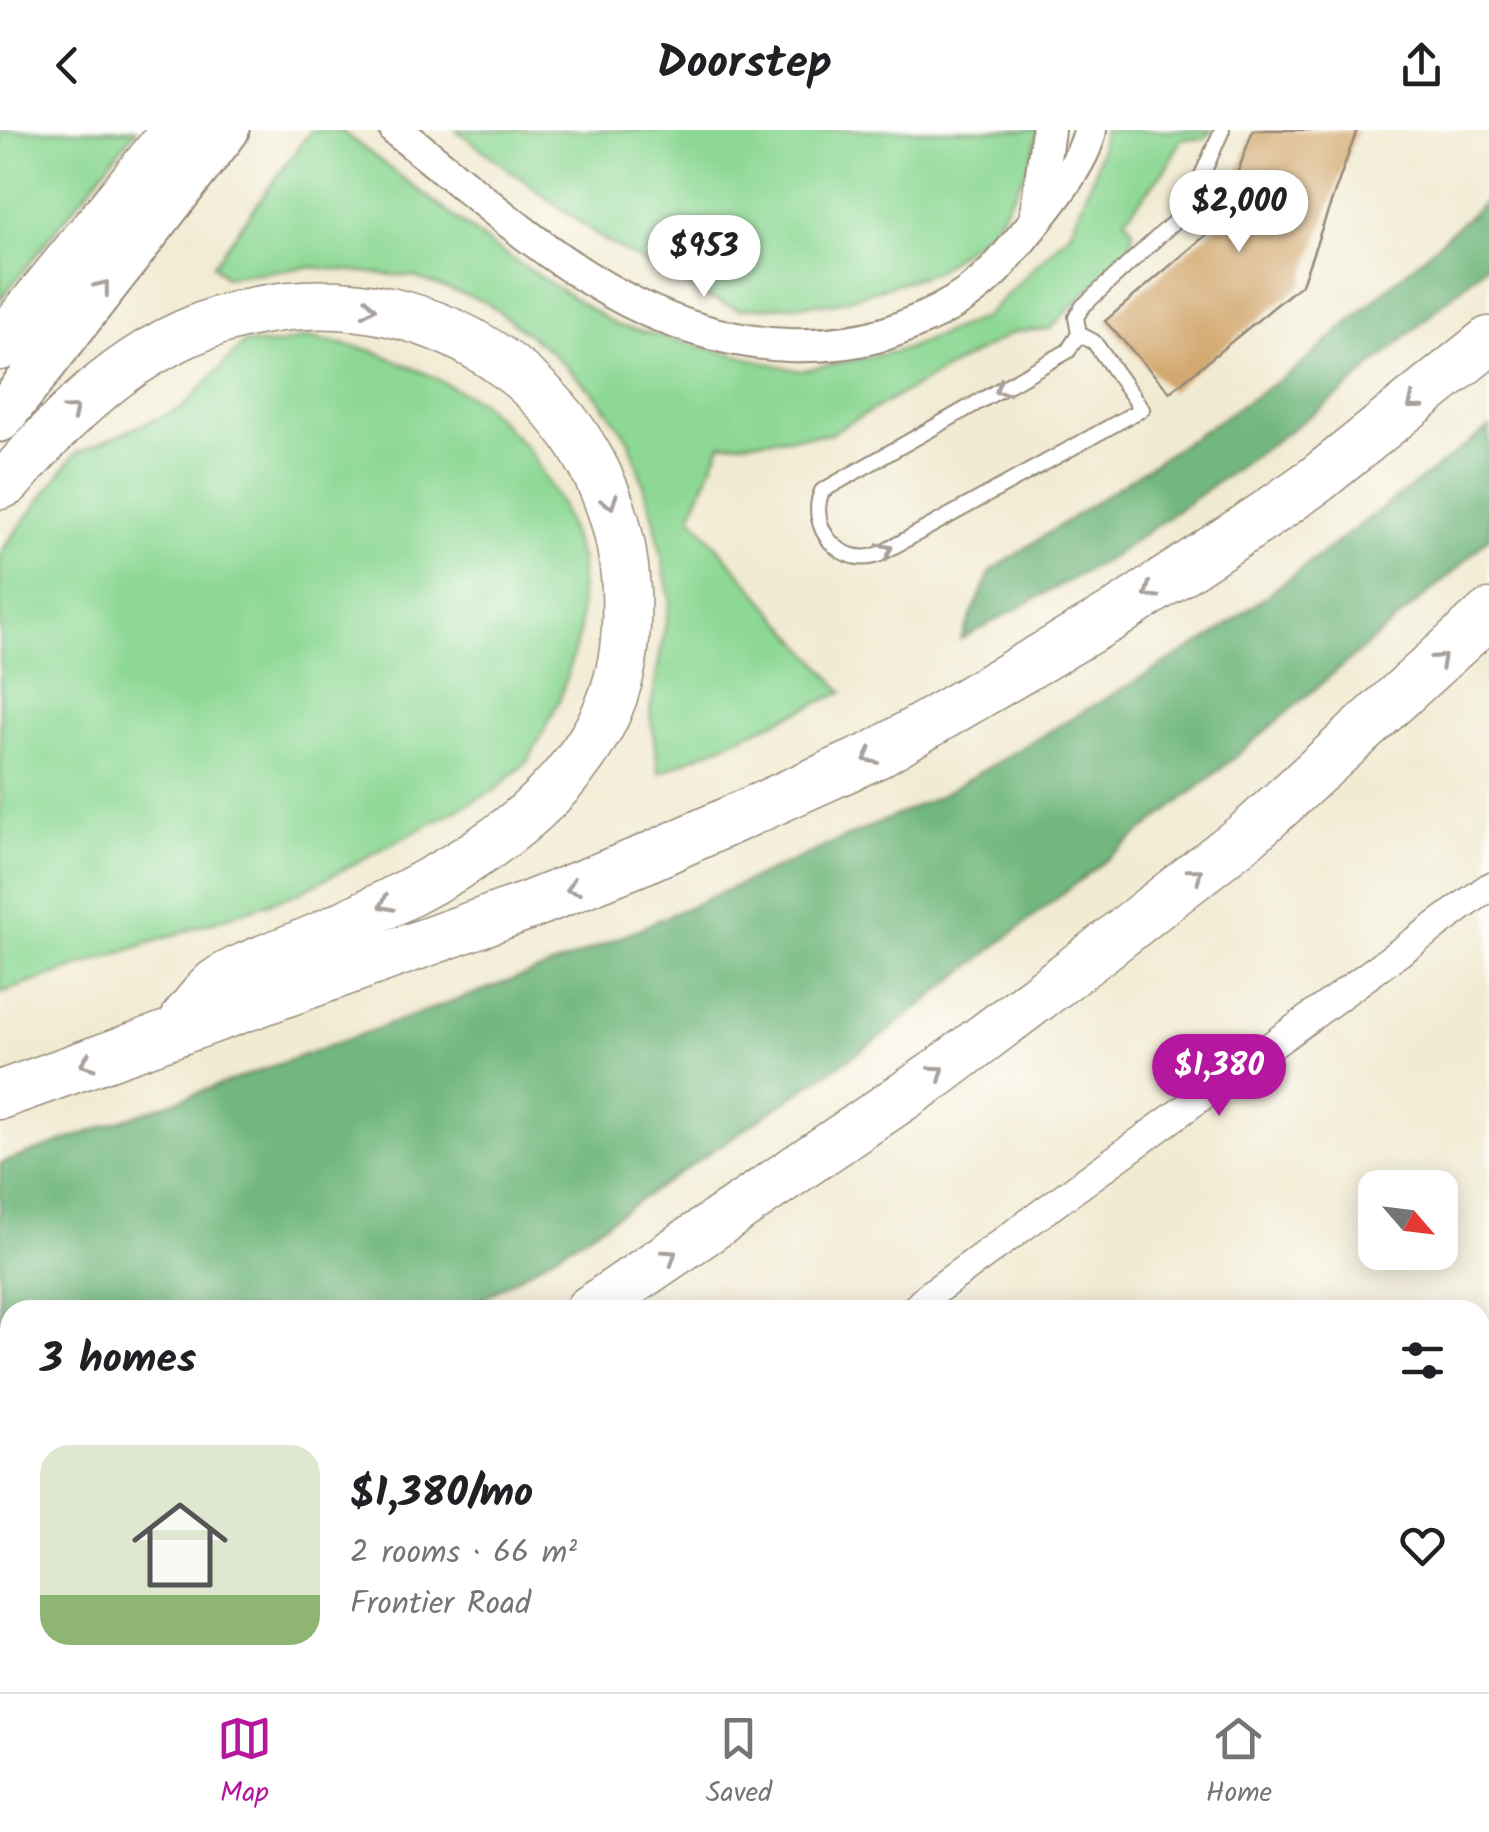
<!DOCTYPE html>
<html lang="en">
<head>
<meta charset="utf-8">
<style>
	:root { --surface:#fff; --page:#f6f6f6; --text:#202124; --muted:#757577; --line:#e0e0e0; --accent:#b5179e }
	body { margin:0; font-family:Kalam,sans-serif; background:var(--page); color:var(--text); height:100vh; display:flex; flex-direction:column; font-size:38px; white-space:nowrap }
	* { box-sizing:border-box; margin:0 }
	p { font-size:32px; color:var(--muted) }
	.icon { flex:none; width:55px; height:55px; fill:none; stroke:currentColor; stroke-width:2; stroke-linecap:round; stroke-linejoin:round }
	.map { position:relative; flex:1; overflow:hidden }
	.details { position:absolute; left:0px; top:1170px; width:1490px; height:392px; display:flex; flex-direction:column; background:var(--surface); border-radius:30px 30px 0 0; box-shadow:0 5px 25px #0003 }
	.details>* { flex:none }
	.needle { width:65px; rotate:118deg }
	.tools { position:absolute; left:1358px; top:1040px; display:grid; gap:20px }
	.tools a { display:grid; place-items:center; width:100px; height:100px; border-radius:20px; background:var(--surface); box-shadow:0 5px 25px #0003; font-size:50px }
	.price { position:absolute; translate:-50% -85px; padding:0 22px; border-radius:35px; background:#fff; color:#222; font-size:32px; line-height:65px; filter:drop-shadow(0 2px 5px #0008) }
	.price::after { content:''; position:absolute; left:50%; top:60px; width:30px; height:22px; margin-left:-15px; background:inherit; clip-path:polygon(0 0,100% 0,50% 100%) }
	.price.current { background:var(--accent); color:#fff }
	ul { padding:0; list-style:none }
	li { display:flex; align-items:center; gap:30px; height:250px; padding:0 40px }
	li span { display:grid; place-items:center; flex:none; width:280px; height:200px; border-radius:30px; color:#555 }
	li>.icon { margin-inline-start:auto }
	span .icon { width:120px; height:120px; fill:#fffc; stroke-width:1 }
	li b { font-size:42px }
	h2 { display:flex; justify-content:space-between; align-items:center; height:120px; padding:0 40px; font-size:42px }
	header { display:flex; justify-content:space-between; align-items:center; height:130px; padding:0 40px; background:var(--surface); font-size:45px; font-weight:600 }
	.dock { display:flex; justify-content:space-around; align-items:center; height:140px; border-top:2px solid var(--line); background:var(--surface); font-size:28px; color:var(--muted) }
	.dock a { display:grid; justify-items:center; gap:5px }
	.dock .current { color:var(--accent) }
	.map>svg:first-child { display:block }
	.green { fill:#8dd894; stroke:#648159; stroke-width:2.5 }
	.forest { fill:#72b87e; stroke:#56714e; stroke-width:2.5 }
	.building { fill:#d3a86f }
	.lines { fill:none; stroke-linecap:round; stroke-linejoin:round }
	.service-casing { stroke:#968a78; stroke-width:18 }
	.minor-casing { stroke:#968a78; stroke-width:31 }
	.tertiary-casing { stroke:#968a78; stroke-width:36 }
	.trunk-casing { stroke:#968a78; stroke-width:49 }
	.motorway-casing { stroke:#968a78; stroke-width:51 }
	.service { stroke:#fff; stroke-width:14 }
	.minor { stroke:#fff; stroke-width:28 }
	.tertiary { stroke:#fff; stroke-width:32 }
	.trunk { stroke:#fff; stroke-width:45 }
	.motorway { stroke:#fff; stroke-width:48 }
	.oneway { stroke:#a79f9a }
</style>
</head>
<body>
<header><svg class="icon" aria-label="back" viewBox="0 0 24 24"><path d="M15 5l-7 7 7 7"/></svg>Doorstep<svg class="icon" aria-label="share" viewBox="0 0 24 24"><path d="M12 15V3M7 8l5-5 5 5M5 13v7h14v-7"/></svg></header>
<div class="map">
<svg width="1489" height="1562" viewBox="0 0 1489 1562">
	<rect width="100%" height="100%" fill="#fdfcf7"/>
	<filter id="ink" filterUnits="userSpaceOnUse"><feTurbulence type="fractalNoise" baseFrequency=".01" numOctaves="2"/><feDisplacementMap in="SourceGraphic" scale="20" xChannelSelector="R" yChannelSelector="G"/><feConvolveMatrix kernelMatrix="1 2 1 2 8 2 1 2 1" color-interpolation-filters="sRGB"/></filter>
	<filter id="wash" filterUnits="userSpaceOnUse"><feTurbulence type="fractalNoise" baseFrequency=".0048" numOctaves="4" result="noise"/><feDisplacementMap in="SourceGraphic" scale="40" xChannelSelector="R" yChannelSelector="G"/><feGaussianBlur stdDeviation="2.25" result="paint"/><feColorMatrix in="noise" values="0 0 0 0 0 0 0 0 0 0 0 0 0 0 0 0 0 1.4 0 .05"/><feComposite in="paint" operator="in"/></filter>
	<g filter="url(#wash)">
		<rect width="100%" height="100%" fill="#f2ebd3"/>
		<path class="green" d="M0,0h136l-136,170z
			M311,0h29l152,116 124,79 184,46 103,-21 81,-33 87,-86 24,-60 9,-41h108l-8,9h-23l-14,28 -42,52 8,10 -2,17 -81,83 -36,3 -185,102 -108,10 -30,72 152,176 -184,81 -9,-61 20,-112 -16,-83 -25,-77 -33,-45 -46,-44 -64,-49 -72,-25 -104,-10 -85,10 -12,-12z
			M456,0h582l-7,34 -37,63 -59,45 -100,31 -96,6 -38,-14 -97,-55z
			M308,207l66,14 55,24 53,28 47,47 31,53 21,58 -1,70 -20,68 -31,61 -34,30 -199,104 -296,99v-440l76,-100 106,-45 62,-65 31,2z"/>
		<path class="forest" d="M1489,68v65l-147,130 -230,164 -151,82 30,-68 308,-204z
			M1489,298v109l-29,29 -249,211 -329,259 -278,188 -139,86h-455v275l-10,6v-427l568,-204 370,-163 276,-162z"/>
		<g id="blocks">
			<path class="building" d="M1253,0h104l-55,154 -132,108 -65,-71 114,-97z
				M1279,1552h97l-2,10h-96z"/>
		</g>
	</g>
	<g filter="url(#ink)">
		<use href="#blocks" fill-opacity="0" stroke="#968a78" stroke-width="2.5"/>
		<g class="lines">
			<defs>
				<path id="service" d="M1079,204l15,8 48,67 -262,145c-38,16 -74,-27 -58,-63l246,-140 11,-17 -3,-17 7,-11 90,-83 18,-23 31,-70
					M1480,1467l9,-3
					M1039,1552l8,10
					M796,1562l13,-10
					M938,1562l12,-10
					M1079,1562l14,-10
					M1227,1562v-10"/>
				<path id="minor" d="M914,1180l14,-14 561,-409
					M279,1562l18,-10
					M393,1562l19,-10"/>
				<path id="tertiary" d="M396,0c120,94 232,210 393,215 34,1 66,-2 98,-12 46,-16 89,-37 120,-77 24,-30 77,-89 83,-126
					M1036,87l12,-87"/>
				<path id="trunk" d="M0,289l226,-289"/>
				<path id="motorway" d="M0,216l176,-216
					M0,355l7,-3c68,-80 142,-150 249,-171 185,-37 361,89 370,279 2,50 -3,94 -27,138 -59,107 -174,158 -280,209 -26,12 -82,30 -103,46 -11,9 -20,23 -30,34
					M0,965l530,-190 115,-46 230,-104 241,-141 150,-99 50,-35 173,-139
					M589,1180l346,-235 150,-113 163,-128 241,-220
					M0,1546l10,-6"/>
			</defs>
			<use href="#service" class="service-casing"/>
			<use href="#minor" class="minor-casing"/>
			<use href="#tertiary" class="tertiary-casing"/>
			<use href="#trunk" class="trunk-casing"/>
			<use href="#motorway" class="motorway-casing"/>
			<use href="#service" class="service"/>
			<use href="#minor" class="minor"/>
			<use href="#tertiary" class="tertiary"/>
			<use href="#trunk" class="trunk"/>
			<use href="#motorway" class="motorway"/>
		</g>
		<defs><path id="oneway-chevron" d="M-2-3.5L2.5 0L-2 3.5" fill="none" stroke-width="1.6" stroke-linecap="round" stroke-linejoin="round" transform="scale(2.5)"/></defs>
		<g class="oneway">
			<use href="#oneway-chevron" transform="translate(103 157) rotate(-52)"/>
			<use href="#oneway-chevron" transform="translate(369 178) rotate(8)"/>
			<use href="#oneway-chevron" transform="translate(1001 259) rotate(151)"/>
			<use href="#oneway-chevron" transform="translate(1414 273) rotate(141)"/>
			<use href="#oneway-chevron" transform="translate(72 281) rotate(-40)"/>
			<use href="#oneway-chevron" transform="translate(610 372) rotate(70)"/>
			<use href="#oneway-chevron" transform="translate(886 420) rotate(-27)"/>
			<use href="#oneway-chevron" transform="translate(1150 462) rotate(146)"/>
			<use href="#oneway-chevron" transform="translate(1440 530) rotate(-43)"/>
			<use href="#oneway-chevron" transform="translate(870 627) rotate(154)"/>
			<use href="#oneway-chevron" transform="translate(1196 744) rotate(-38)"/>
			<use href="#oneway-chevron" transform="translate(573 758) rotate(158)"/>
			<use href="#oneway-chevron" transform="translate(386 774) rotate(154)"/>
			<use href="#oneway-chevron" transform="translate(87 933) rotate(160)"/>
			<use href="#oneway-chevron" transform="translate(938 942) rotate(-36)"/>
			<use href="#oneway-chevron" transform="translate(670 1126) rotate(-34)"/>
		</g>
	</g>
</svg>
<div class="tools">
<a><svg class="needle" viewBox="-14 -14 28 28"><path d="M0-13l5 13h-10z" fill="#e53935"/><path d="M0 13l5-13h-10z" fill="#757577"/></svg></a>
</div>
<b class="price" style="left:1239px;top:125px">$2,000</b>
<b class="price" style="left:704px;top:170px">$953</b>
<b class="price current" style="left:1219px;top:989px">$1,380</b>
<section class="details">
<h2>3 homes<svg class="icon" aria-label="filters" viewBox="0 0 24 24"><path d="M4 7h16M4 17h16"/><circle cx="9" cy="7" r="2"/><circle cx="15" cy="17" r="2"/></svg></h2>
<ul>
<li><span style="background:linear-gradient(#dfe7d0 75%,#8fb573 0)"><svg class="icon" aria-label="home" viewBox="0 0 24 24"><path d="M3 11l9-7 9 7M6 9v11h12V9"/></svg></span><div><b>$1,380/mo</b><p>2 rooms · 66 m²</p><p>Frontier Road</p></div><svg class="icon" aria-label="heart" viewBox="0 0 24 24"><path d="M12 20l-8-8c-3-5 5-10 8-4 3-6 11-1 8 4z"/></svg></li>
</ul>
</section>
</div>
<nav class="dock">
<a class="current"><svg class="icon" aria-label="map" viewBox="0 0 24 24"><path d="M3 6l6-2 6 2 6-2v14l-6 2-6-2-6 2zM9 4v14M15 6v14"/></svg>Map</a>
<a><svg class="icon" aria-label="saved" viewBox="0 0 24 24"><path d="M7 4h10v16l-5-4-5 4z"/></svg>Saved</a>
<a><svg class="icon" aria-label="home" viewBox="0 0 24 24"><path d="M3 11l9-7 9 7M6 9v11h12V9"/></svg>Home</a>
</nav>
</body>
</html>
